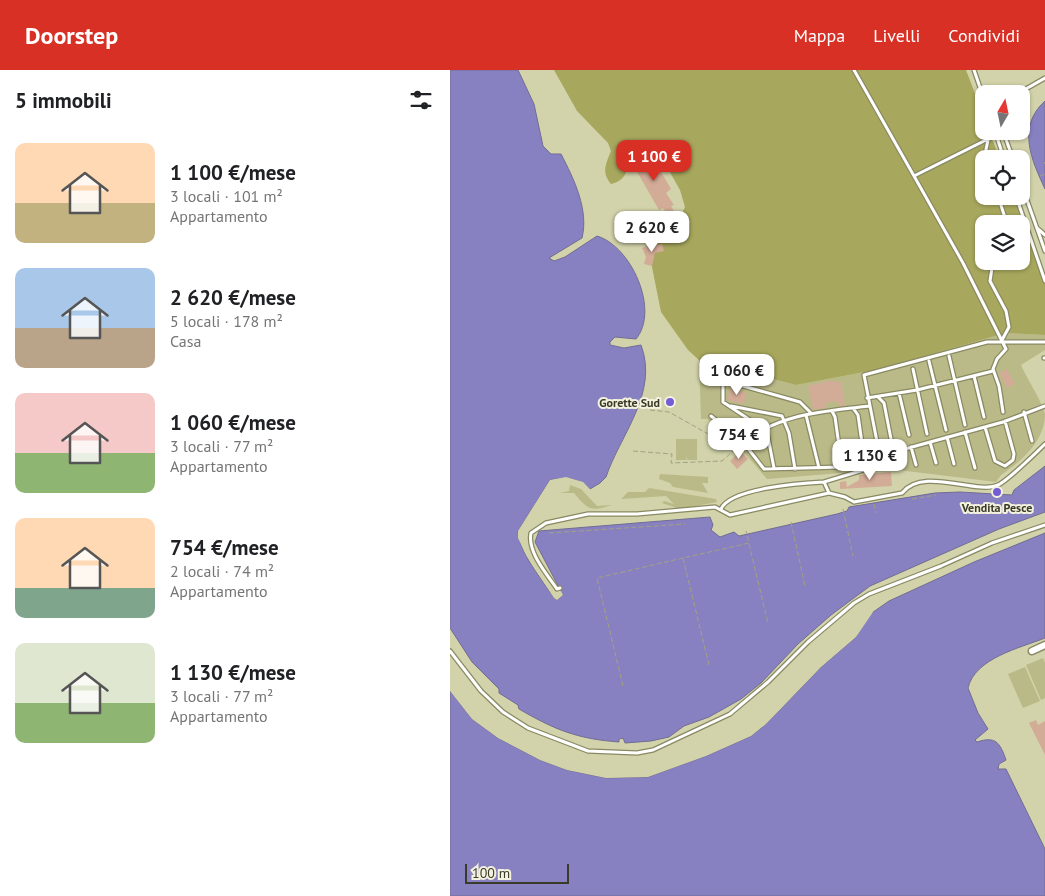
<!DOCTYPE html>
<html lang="it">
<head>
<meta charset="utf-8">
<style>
	:root { --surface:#fff; --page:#f6f6f6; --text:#202124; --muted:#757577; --accent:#d93025 }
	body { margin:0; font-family:"PT Sans",sans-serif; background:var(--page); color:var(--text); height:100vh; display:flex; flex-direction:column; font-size:19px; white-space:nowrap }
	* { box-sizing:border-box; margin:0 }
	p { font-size:16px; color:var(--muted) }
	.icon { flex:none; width:28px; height:28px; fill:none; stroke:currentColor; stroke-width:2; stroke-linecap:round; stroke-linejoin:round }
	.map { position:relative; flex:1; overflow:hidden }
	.details { display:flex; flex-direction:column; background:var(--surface); width:450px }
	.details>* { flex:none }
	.needle { width:32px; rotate:9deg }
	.controls { position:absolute; left:525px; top:15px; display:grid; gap:10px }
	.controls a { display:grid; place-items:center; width:55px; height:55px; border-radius:10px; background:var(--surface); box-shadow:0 1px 4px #0004; font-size:25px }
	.scale { position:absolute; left:15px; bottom:12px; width:104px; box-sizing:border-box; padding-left:5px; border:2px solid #3a3a29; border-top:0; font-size:14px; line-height:18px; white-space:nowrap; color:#3a3a29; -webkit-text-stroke:4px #f2f2de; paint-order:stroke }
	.price { position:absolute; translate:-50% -42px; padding:0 11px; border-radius:10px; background:#fff; color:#222; font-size:16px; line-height:32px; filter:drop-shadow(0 1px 2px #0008) }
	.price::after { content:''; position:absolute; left:50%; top:30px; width:15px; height:11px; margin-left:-8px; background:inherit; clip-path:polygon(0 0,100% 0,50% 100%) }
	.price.on { background:var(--accent); color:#fff }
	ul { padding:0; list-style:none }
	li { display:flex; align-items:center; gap:15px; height:125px; padding:0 15px }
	li span { display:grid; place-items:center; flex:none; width:140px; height:100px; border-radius:10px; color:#555 }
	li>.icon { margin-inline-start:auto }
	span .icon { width:60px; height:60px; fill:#fffc; stroke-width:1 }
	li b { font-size:21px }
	h2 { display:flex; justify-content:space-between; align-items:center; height:60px; padding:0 15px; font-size:21px }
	header { display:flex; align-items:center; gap:30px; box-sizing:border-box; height:70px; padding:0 25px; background:var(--accent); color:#fff }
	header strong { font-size:24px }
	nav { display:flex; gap:28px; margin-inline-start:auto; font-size:18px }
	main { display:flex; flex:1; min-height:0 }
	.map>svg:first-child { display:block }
	.green { fill:#baba88 }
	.forest { fill:#a7a75d; fill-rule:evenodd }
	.water { fill:#8881c1; stroke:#716c93 }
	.pier { fill:#d2d3aa }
	.building { fill:#d3ac97 }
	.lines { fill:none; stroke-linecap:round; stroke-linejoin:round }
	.lane-casing { stroke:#898963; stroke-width:5.5 }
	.street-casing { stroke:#898963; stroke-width:9 }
	.path { stroke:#a1a281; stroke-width:1; stroke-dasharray:5 2.5; stroke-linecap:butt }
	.lane { stroke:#fff; stroke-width:3 }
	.street { stroke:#fff; stroke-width:6 }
	.poi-dot { fill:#755cd7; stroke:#f2f2de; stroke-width:2 }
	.labels { text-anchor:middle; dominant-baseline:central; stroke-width:4; stroke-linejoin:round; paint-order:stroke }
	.poi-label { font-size:12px; font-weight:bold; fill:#3a3a29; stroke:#f2f2de; text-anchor:end }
</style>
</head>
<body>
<header>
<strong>Doorstep</strong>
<nav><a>Mappa</a><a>Livelli</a><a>Condividi</a></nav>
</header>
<main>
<section class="details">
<h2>5 immobili<svg class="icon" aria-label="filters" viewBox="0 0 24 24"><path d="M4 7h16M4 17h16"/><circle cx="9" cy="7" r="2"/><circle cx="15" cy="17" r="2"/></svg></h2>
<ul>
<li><span style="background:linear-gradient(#ffd9b3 60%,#c2b280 0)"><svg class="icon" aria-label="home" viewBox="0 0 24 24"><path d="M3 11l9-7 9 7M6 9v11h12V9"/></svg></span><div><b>1 100 €/mese</b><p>3 locali · 101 m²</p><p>Appartamento</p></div></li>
<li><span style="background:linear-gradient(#a9c7e8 60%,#b9a48a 0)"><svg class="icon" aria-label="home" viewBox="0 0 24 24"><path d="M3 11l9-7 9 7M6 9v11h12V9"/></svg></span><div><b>2 620 €/mese</b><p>5 locali · 178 m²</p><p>Casa</p></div></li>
<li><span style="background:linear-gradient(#f6c9c9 60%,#8fb573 0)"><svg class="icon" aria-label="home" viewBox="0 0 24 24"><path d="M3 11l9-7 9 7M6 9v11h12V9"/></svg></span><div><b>1 060 €/mese</b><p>3 locali · 77 m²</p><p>Appartamento</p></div></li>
<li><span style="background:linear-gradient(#ffd9b3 70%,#7fa58c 0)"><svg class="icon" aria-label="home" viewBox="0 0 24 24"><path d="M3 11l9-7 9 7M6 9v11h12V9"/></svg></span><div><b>754 €/mese</b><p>2 locali · 74 m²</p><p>Appartamento</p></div></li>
<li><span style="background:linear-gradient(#dfe7d0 60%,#8fb573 0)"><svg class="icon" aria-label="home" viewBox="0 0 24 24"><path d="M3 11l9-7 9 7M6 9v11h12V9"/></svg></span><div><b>1 130 €/mese</b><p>3 locali · 77 m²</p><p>Appartamento</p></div></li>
</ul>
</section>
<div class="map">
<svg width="595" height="826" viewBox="0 0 595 826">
	<rect width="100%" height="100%" fill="#d2d3aa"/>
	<path class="green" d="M554,263l41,2v15l-24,15c7,16 19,32 24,49 0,28 -25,48 -44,61l-5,7 -106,-13 -123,10 -26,-30 -34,-30h-6l-2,-59 97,25 84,-16z
		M226,369h21v21h-10v-4l-1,4h-10z
		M210,404l48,3v6h-6l6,10 -35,-6 -3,-4 -11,-4z
		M120,415l11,4 16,17 15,-1c-21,7 -24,5 -38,-12h-14l9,-2z
		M199,418l67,11 1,3 -37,7 -18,-6 2,-2 10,3 -8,-8 -45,3 7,-7h17z
		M593,588l2,5v35l-4,2 -15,-35z
		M575,597l15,34 -17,7 -15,-34z"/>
	<path class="forest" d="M104,0h412l18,47v14h5l11,28h-16v37h30l31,78v61l-40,-2 -125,36 -84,16 -97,-25 -11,-10 -27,-38 -12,-60 3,-17 4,-8 7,-6 18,-6 4,-8 -5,-17 -26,-46 -18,6 -7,6c-2,15 -2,24 -18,28 -10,-12 -5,-20 0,-33l-3,-8 -31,-32zM534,154h37v37h-37z"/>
	<path class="water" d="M0,0h68l16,34 9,42 8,8h10c13,25 28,56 21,84l-33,20 5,3 11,-4 32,-21c34,10 63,74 39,103l-21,-2 -5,5v3l14,3 17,-3c18,48 -21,90 -35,132l-6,6 -10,6c-13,-12 -24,-12 -40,-9l-32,51c0,20 25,50 36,67l3,2 6,-5 -28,-53 4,-11 171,-14 3,8 -2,5 9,7 14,-5 5,4 98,-22 10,-3 2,-4 86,-14 25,-1 52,3 2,-5 31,-24v46l-46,17 -129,57 -39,29 -33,29 -37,39 -20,16 -32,18 -25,9 -15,11 -18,4 -26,2 -2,-5 -4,1v3c-41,-3 -64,-12 -100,-33l-1,-4 -19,-12v-4l-27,-27 -22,-34z
		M595,31v88c-13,-28 -29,-62 0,-88z
		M595,463v105c-25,10 -70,20 -77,50l10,25 10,16 -13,11 2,2c18,-6 23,0 29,18l-7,4 -1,5h8l39,80v47h-595v-205l22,28 26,19 42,22 27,10 39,8 42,-1 58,-21 45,-20 15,-12 55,-57 35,-30 13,-22 20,-14 85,-39z"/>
	<path class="pier" d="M116,407l17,5 9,9 -26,-11 -15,3 -31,48v6l8,17 28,42 3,1v-5l2,-1 2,4 -6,5 -3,-2 -28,-43 -8,-17v-7l32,-51z
		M421,540l2,2 -17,25 -35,30 -55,57 -15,12 -45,20 -58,21 -42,1 -39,-8 -27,-10 -42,-22 -26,-19 -22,-28v-2l24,28 25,19 42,22 26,9 39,8h41l58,-21 44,-20 16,-12 54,-56 35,-31z"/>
	<path class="building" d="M200,83l21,36 -5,4 8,12 -3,1 3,5 -6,4 -5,-7 -4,2 -27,-47z
		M207,172l2,3 3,-1 2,7 -9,2 -3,13 -8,-2 2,-7 -4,-9z
		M557,299l8,15 -8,4 -8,-15z
		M378,311l13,1 4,23 -6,1 -1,-5 -13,2 1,5 -13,2 -5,-24z
		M280,319l16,3 -2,12 -17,-4z
		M291,381l7,8 -11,10 -7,-8z
		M441,402l1,14 -52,3v-7l6,-1 1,6 12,-7v-5z
		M586,650l2,5 7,-4v34l-16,-32z"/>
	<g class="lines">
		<defs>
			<path id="lane" d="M404,0l60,106
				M524,0l10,29
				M567,24l28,-16
				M545,61l9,28
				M553,61l10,28
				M546,65l-82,41 49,87 43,86 -9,10 -4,10 6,17 4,26
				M534,89l4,-19
				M571,113l24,68
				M548,126l9,28
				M566,126l29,85
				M587,158l8,7
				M546,191l-4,7 -2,13 16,30 3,16 -7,13
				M499,286l16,69
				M594,288h1
				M479,291l17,69
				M463,299l14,65
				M524,306l10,41
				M449,323l10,42
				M428,327l6,6 7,36
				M417,328l50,-8 76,-19
				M281,336l51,10 7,17 6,36
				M403,338l5,7 5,35
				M574,342l8,29
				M356,345l13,53
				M261,346l32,26 21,27 78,-2 -7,-50 -3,-6
				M316,357l8,41
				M535,357l10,34 10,5 8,-6 1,-6 -9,-33
				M312,358l-39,-26v-18l6,-2 71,20 11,11
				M515,362l10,36
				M497,367l7,27
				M293,372c40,-29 78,-30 126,-36
				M480,372l6,21
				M461,377l5,18
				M429,382l-15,-77 123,-33h58
				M444,382l4,13
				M374,412l46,-14 24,-16 109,-30 42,-16
				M271,439c9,-21 81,-26 103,-27l5,11
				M110,518l-3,1c-10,-15 -30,-37 -26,-56l15,-10 42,-9h49l78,-7 15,8 99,-22 16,4 9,5 48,-9c21,-27 73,2 96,-8 9,-4 39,-33 47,-41
				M0,581l31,40 22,21 25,16 60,23 49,2 16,-3 77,-36 38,-32 40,-40 46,-39 15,-9 72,-28 51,-23 53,-18"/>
			<path id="street" d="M582,581l13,-6"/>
		</defs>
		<use href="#lane" class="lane-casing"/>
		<use href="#street" class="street-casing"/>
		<path class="path" d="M594,92l1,2
			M590,106l5,-2
			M200,340l19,2 66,37
			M183,381l39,3 -1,9 51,-2 17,-15
			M462,429l24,-4
			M424,434l2,9
			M393,439l10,47
			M341,452l14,64
			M99,463l136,-9
			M299,474l19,79
			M259,595l-26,-107 66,-15 -3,-12
			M173,616l-26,-108 86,-20"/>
		<use href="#lane" class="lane"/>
		<use href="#street" class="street"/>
	</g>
	<g class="poi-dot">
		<circle cx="220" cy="332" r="5"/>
		<circle cx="547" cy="422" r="5"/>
	</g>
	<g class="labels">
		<g class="poi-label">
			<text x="210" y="332">Gorette Sud</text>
			<text x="547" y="437" text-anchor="middle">Vendita Pesce</text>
		</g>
	</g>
</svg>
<div class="controls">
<a><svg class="needle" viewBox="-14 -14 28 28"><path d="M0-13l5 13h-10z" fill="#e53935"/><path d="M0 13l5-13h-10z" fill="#757577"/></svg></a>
<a><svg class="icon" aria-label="locate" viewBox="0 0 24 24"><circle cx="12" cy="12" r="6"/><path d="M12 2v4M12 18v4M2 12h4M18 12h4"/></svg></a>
<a><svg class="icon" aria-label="layers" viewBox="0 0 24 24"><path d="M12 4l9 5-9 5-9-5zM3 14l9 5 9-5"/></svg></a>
</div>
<div class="scale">100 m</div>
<b class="price on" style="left:204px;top:112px">1 100 €</b>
<b class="price" style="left:202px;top:183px">2 620 €</b>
<b class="price" style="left:287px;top:326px">1 060 €</b>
<b class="price" style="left:289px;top:390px">754 €</b>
<b class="price" style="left:420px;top:411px">1 130 €</b>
</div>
</main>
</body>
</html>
